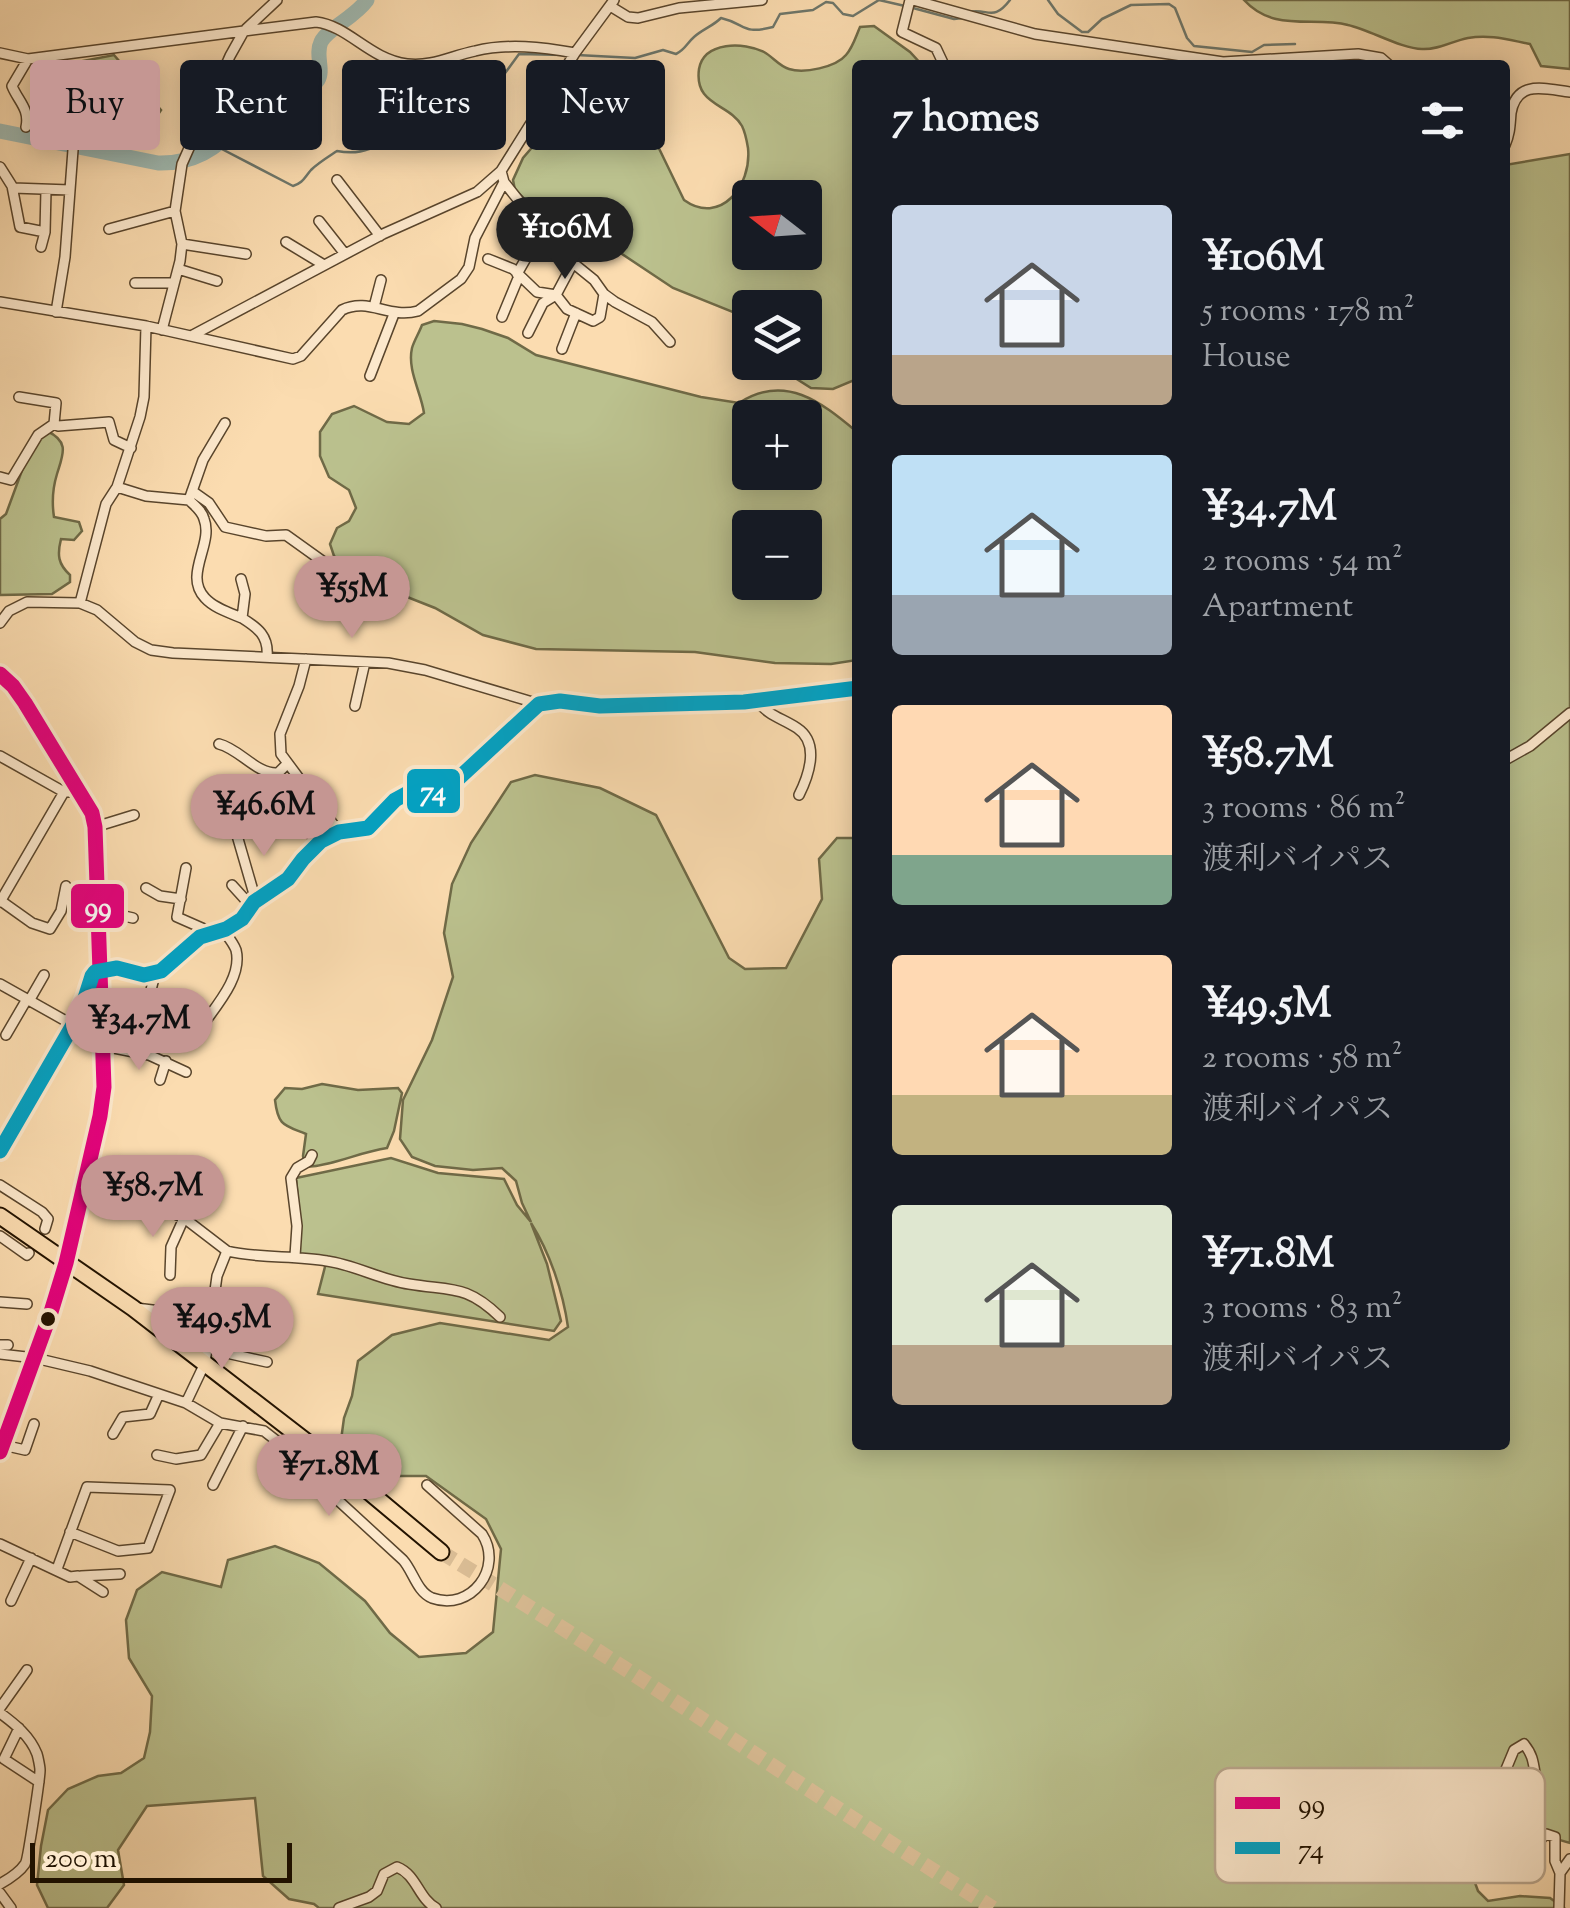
<!DOCTYPE html>
<html lang="en">
<head>
<meta charset="utf-8">
<style>
	:root { --surface:#171b24; --page:#242831; --text:#f1f3f6; --muted:#9ea1a6; --accent:#c59692 }
	body { margin:0; font-family:"Sorts Mill Goudy","Noto Serif JP",serif; background:var(--page); color:var(--text); height:100vh; display:flex; flex-direction:column; font-size:38px; white-space:nowrap }
	* { box-sizing:border-box; margin:0 }
	p { font-size:32px; color:var(--muted) }
	.icon { flex:none; width:55px; height:55px; fill:none; stroke:currentColor; stroke-width:2; stroke-linecap:round; stroke-linejoin:round }
	.map { position:relative; flex:1; overflow:hidden }
	.drawer { position:absolute; left:852px; top:60px; width:658px; height:1390px; display:flex; flex-direction:column; background:var(--surface); border-radius:10px; box-shadow:0 5px 25px #0003 }
	.drawer>* { flex:none }
	.top-card { position:absolute; left:30px; top:60px; width:672px; height:90px; display:flex; gap:20px }
	.needle { width:65px; rotate:287deg }
	.controls { position:absolute; left:732px; top:180px; display:grid; gap:20px }
	.controls a { display:grid; place-items:center; width:90px; height:90px; border-radius:10px; background:var(--surface); box-shadow:0 5px 25px #0003; font-size:50px }
	.scale { position:absolute; left:30px; bottom:25px; width:262px; box-sizing:border-box; padding-left:10px; border:5px solid #231300; border-top:0; font-size:28px; line-height:35px; white-space:nowrap; color:#231300; -webkit-text-stroke:8px #fce8cc; paint-order:stroke }
	.price { position:absolute; translate:-50% -85px; padding:0 22px; border-radius:35px; background:var(--accent); color:#111; font-size:32px; line-height:65px; filter:drop-shadow(0 2px 5px #0008) }
	.price::after { content:''; position:absolute; left:50%; top:60px; width:30px; height:22px; margin-left:-15px; background:inherit; clip-path:polygon(0 0,100% 0,50% 100%) }
	.price.selected { background:#222; color:#fff }
	ul { padding:0; list-style:none }
	li { display:flex; align-items:center; gap:30px; height:250px; padding:0 40px }
	li span { display:grid; place-items:center; flex:none; width:280px; height:200px; border-radius:10px; color:#555 }
	li>.icon { margin-inline-start:auto }
	span .icon { width:120px; height:120px; fill:#fffc; stroke-width:1 }
	li b { font-size:42px }
	h2 { display:flex; justify-content:space-between; align-items:center; height:120px; padding:0 40px; font-size:42px }
	.pill { padding:0 35px; border-radius:10px; background:var(--surface); box-shadow:0 5px 25px #0003; font-size:35px; line-height:90px }
	.pill.selected { background:var(--accent); color:#111 }
	.map>svg:first-child { display:block }
	.green { fill:#bbc18e; stroke:#6f6a47; stroke-width:2.5; fill-rule:evenodd }
	.lines { fill:none; stroke-linecap:round; stroke-linejoin:round }
	.stream { stroke:#6e776b; stroke-width:2.5 }
	.river { stroke:#a0bab2; stroke-width:15 }
	.highway-tunnel { stroke:#dbbe96; stroke-width:15; stroke-dasharray:15 8; stroke-linecap:butt }
	.street-casing { stroke:#59452c; stroke-width:12 }
	.secondary-casing { stroke:#231300; stroke-width:15 }
	.highway-casing { stroke:#231300; stroke-width:19 }
	.street { stroke:#fce8cc; stroke-width:9 }
	.secondary { stroke:#fce8cc; stroke-width:11 }
	.highway { stroke:#fbdcb0; stroke-width:15 }
	.bus-1-casing { stroke:#fce8cc; stroke-width:22 }
	.bus-2-casing { stroke:#fce8cc; stroke-width:22 }
	.bus-1 { stroke:#e5007d; stroke-width:15 }
	.bus-2 { stroke:#02a2c4; stroke-width:15 }
	.bus-dot { fill:#231300; stroke:#fce8cc; stroke-width:4 }
	.key { fill:#fce8cc; stroke:#bba88f; stroke-width:2.5 }
	.key-label { font-size:28px; fill:#231300 }
	.line-badge { stroke:#fce8cc; stroke-width:4 }
	.badge-label { font-size:28px; text-anchor:middle; font-weight:bold; fill:#fff }
</style>
</head>
<body>
<div class="map">
<svg width="1570" height="1908" viewBox="0 0 1570 1908">
	<rect width="100%" height="100%" fill="#fbdcb0"/>
	<filter id="stains"><feTurbulence type="fractalNoise" baseFrequency=".002" numOctaves="4"/><feColorMatrix values="0 0 0 0 .2 0 0 0 0 .09 0 0 0 0 .02 0 0 0 .5 -.17"/></filter>
	<radialGradient id="worn" r=".72"><stop offset=".6" stop-color="#630" stop-opacity="0"/><stop offset="1" stop-color="#630" stop-opacity=".3"/></radialGradient>
	<path class="green" d="M1244,0h326v69l-29,-3 -11,-22c-21,-4 -40,-10 -62,-6 -16,3 -29,12 -46,11 -20,0 -52,-19 -74,-24 -35,-9 -74,8 -104,-25z
		M874,26l36,26 12,13h-64l-1,314 -24,10 -22,-1 -38,-24 32,-2v-54h-55v11l-77,-31 -60,-40 -47,-18 -30,-20 -21,-20 -2,-10 10,-22 12,-14 14,-5 28,-1 9,4h13l29,-17 13,1 11,8 32,66c36,26 68,-14 64,-52 -1,-6 -3,-16 -6,-22 -13,-23 -48,-20 -43,-57 5,-28 45,-27 65,-17 9,5 15,14 25,17 15,5 47,-2 57,-14 7,-8 10,-19 14,-28zM750,198h55v54h-55z
		M114,55l47,55 -4,6 -10,-4c-17,11 -46,16 -65,9l-25,-55z
		M586,66l53,3 3,8 -2,14c-13,10 -33,15 -48,9l-9,-29z
		M1570,154v1689l-65,-19 -17,10 -18,35 8,22 10,10 32,-5 30,2 14,10h-1245l-5,-4 -25,-5 -26,-23 -8,-78 -108,8 -29,44 6,35 -17,23h-59l-11,-23 4,-39 7,-36 20,-21 30,-13 23,-3 23,-15 6,-26 2,-36 -23,-38 -3,-38 11,-30 25,-18 59,15 7,-27 47,-14 44,17 46,38 25,32 29,24 47,-4 27,-21 8,-83 -15,-30 -60,-43h-41l-29,-14 -10,-9 -5,-13 3,-22 8,-22 6,-35 34,-26 48,-12 109,17 19,-13c-5,-35 -18,-74 -37,-104l16,41 14,57 -7,10 -236,-37 9,-35 -28,-5 1,-29 -4,-47 95,-20 47,15 66,6 13,26 14,17 -9,-19 -6,-22 -14,-13 -29,2 -38,-4 -23,-9 -12,-18 3,-39 29,-60 21,-63 -9,-44 8,-49 19,-41 40,-61 24,-7 65,13 56,27 73,143 16,11 41,-1 36,-69 -3,-40 18,-21h20l1,607h647v-1280z
		M434,321l28,3 20,5 26,9 28,17 165,42 38,6c46,-30 82,-1 118,29v228l-26,4 -56,-1 -80,-11 -159,-3 -53,-14 -48,-27 -71,-28 -30,-24 -4,-12 7,-16 12,-7 7,-13 -7,-18 -20,-13 -9,-21v-24l12,-18 22,-8 33,16 22,2 15,-11c-3,-21 -17,-43 -12,-65 2,-7 7,-15 10,-23zM750,418h55v54h-55zM750,528h55v54h-55z
		M47,431c23,11 16,23 10,43 -4,13 -5,30 -3,43l25,5 3,9 -8,9 -13,-1c-4,16 -3,25 9,36v7l-18,12 -52,1v-76l6,-5 25,-68z
		M322,1084l36,6 40,-2 4,5 -8,38 -7,17c-28,4 -54,18 -82,19l-2,-11 3,-22c-22,-9 -28,-8 -31,-34l10,-12 17,1z"/>
	<g class="lines">
		<path class="stream" d="M879,0l26,6
			M1048,0l10,14 24,18h6l14,-13 29,-14 38,-1 6,4 12,30 7,8 58,6 12,-7 31,-1
			M913,8l41,11 9,-1
			M968,12c21,-4 25,10 42,-12
			M577,55l58,3 28,-8 13,4c9,-4 11,-11 18,-17 9,-8 19,-11 27,-19 26,6 20,17 52,9l7,-13 33,-4 13,-8 7,1 10,11 10,2 26,-16
			M216,146l77,40c10,-3 11,-8 18,-16 7,-7 17,-13 26,-19 26,5 41,-4 60,-21 46,8 60,-12 98,-34l5,-16 19,-26 45,1"/>
		<path class="river" d="M0,131l158,32c35,1 59,-14 81,-39 9,-10 16,-21 28,-28 14,-8 42,-1 51,-16 6,-10 -3,-26 3,-38 7,-14 33,-24 46,-42"/>
		<path class="highway-tunnel" d="M441,1552c187,114 366,240 552,356"/>
		<defs>
			<path id="street" d="M910,0l-8,32 34,16 8,17
				M913,0l122,34 188,28 135,-8 23,4 8,7
				M610,6l18,11 10,1 41,-10 83,-8
				M246,29l31,-29
				M244,31l72,-9c33,4 53,37 91,42 25,3 44,-8 68,-13 33,-8 67,-4 100,2
				M0,53l28,6 216,-28 -14,25 -48,108 -7,47 -66,18
				M48,57l25,53 2,13 -10,134 -9,55
				M26,127c4,-18 -8,-26 -14,-41l16,-27
				M1505,145c5,-11 5,-20 6,-32 6,-34 34,-24 59,-21
				M0,167l12,19 8,41 25,5
				M337,180l43,56
				M504,182c7,9 14,18 21,26 17,19 44,29 48,55l21,17 10,14 11,8 37,20 18,20
				M13,188l57,2
				M319,221l26,33
				M286,242l38,23
				M182,244l64,10
				M41,247l4,-15 1,-42
				M488,259l25,10 24,23 19,3
				M573,263l-17,32 11,14 26,12 7,-4 4,-23
				M178,269l39,12
				M517,274l28,-49
				M135,283h39
				M0,302l146,24 147,33 8,-3 41,-46c27,-13 46,9 76,1l43,-32 8,-12 6,-29 29,-56 -3,-11
				M374,307l7,-27
				M502,317l17,-41
				M162,330l18,-69 2,-17 -7,-33
				M528,333l15,-30 13,-8
				M191,336l192,-102 94,-42 24,-21 74,-118 39,-53
				M562,349l14,-36
				M370,376l24,-62
				M19,397l37,6 -2,21 4,2 51,-4 5,18 17,8
				M0,477l11,3 27,-45 16,-11
				M117,487l29,9 43,4 14,-40 22,-37
				M192,491l17,12 16,24 41,9 20,-1 60,43
				M189,500c6,6 13,11 15,19 10,25 -21,56 1,79 9,10 25,15 37,20
				M241,579l4,15 -3,24c16,10 27,18 25,39
				M80,603l26,-99 11,-17 23,-70 4,-20 2,-71
				M0,623l9,-12 18,-9 53,1 17,7 38,32 16,8 22,3 215,10 37,7 114,34
				M306,659l-7,27 -19,48 1,20 58,78
				M756,700c14,17 24,17 41,28 23,15 12,47 2,67
				M355,706l10,-44
				M219,744c21,5 38,31 59,29l9,-9
				M0,756l64,36h17
				M1505,760l25,-14 40,-33
				M234,825l22,76
				M292,825l31,16
				M95,827l39,-12
				M186,868l-9,49 25,11 8,6
				M232,885l19,21
				M146,888l14,8 21,3
				M1,901l31,22 18,6 11,-18 5,-25
				M0,902l64,-110
				M98,910l35,8
				M0,984l73,41
				M29,1001l15,-26
				M144,1018l11,-44
				M200,1029c14,-21 43,-51 36,-79 -3,-8 -8,-13 -13,-20
				M6,1035l21,-36
				M104,1046l45,9 37,17
				M160,1080l6,-19
				M0,1151l73,-126 12,-27 7,-22 3,-4 22,-4 27,7 17,-4 39,-34 26,-8 16,-10 12,-17 34,-23 15,-20 18,-18 18,-9 29,-4 27,-28 11,-6 41,-5 92,-85 21,-3 40,5 144,-4 114,-14
				M84,1182l30,16 18,5 25,3 27,12 43,33
				M0,1185l42,27 6,7 -3,10
				M0,1236l27,19 2,-2
				M295,1256l2,-30 -6,-48 6,-10 12,-7 3,-6
				M170,1275l1,-28 13,-29
				M0,1302l27,2
				M136,1308l73,9
				M217,1327l27,3
				M220,1328l11,26 36,8
				M0,1345h8
				M0,1354l35,4 55,13 96,32 34,20 44,8 40,31 25,30 74,68c10,11 14,32 29,38 39,14 72,-30 50,-64l-55,-49
				M186,1403l19,-40 12,-87 10,-25c33,8 67,4 100,10 28,4 54,19 82,23 42,7 57,0 91,33
				M113,1434l10,-17 27,-3 9,-20
				M3,1445l22,5 9,-26
				M157,1455l19,4 25,-4 19,-32
				M213,1485l30,-59
				M0,1544l70,33 8,-1 25,16
				M57,1569l30,-82 83,3 -22,58 -30,3 -48,-19
				M81,1576l39,-2
				M11,1601l20,-43
				M0,1708l27,-38
				M0,1713c15,11 30,23 37,41 1,3 3,13 3,16 0,8 -12,90 -15,94 -6,9 -16,15 -25,20
				M19,1728l-15,31 35,23
				M1462,1838l6,-32 -2,-12
				M1450,1858l12,-20 22,-16 30,-72 10,-6c8,10 9,16 11,29 1,8 2,15 1,23 -3,25 -25,52 -10,76l8,-2 6,-30 6,-6 9,3v24l5,12
				M0,1893l11,15
				M339,1908l30,-11 8,-6 7,-17 13,-7c20,8 21,31 39,41
				M1559,1908l1,-35 10,-14"/>
			<path id="secondary" d="M0,674l13,12 12,17 67,110 3,14 9,260 -4,29 -34,147 -15,49 -51,140"/>
			<path id="highway" d="M0,1216l133,92 210,162 98,82"/>
		</defs>
		<use href="#street" class="street-casing"/>
		<use href="#secondary" class="secondary-casing"/>
		<use href="#highway" class="highway-casing"/>
		<use href="#street" class="street"/>
		<use href="#secondary" class="secondary"/>
		<use href="#highway" class="highway"/>
		<defs>
			<path id="bus-1" d="M0,674l13,12 12,17 67,110 3,14 9,260 -4,29 -34,147 -15,49 -51,140"/>
			<path id="bus-2" d="M0,1151l73,-126 12,-27 7,-22 3,-4 22,-4 27,7 17,-4 39,-34 26,-8 16,-10 12,-17 34,-23 15,-20 18,-18 18,-9 29,-4 27,-28 11,-6 41,-5 92,-85 21,-3 40,5 144,-4 114,-14"/>
		</defs>
		<use href="#bus-1" class="bus-1-casing"/>
		<use href="#bus-2" class="bus-2-casing"/>
		<use href="#bus-1" class="bus-1"/>
		<use href="#bus-2" class="bus-2"/>
	</g>
	<circle class="bus-dot" cx="48" cy="1319" r="9"/>
	<rect x="1215" y="1768" width="330" height="115" rx="15" class="key"/>
	<rect x="1235" y="1797" width="45" height="12" fill="#e5007d"/>
	<rect x="1235" y="1842" width="45" height="12" fill="#02a2c4"/>
	<g class="key-label">
		<text x="1298" y="1813">99</text>
		<text x="1298" y="1858">74</text>
	</g>
	<g class="line-badge">
		<rect x="405" y="767" width="57" height="48" rx="10" fill="#02a2c4"/>
		<rect x="69" y="882" width="57" height="48" rx="10" fill="#e5007d"/>
	</g>
	<g class="badge-label">
		<text x="433" y="800">74</text>
		<text x="98" y="916">99</text>
	</g>
	<rect width="100%" height="100%" filter="url(#stains)"/>
	<rect width="100%" height="100%" fill="url(#worn)"/>
</svg>
<div class="controls">
<a><svg class="needle" viewBox="-14 -14 28 28"><path d="M0-13l5 13h-10z" fill="#e53935"/><path d="M0 13l5-13h-10z" fill="#9ea1a6"/></svg></a>
<a><svg class="icon" aria-label="layers" viewBox="0 0 24 24"><path d="M12 4l9 5-9 5-9-5zM3 14l9 5 9-5"/></svg></a>
<a>+</a>
<a>−</a>
</div>
<div class="scale">200 m</div>
<b class="price selected" style="left:565px;top:282px">¥106M</b>
<b class="price" style="left:352px;top:641px">¥55M</b>
<b class="price" style="left:264px;top:859px">¥46.6M</b>
<b class="price" style="left:139px;top:1073px">¥34.7M</b>
<b class="price" style="left:153px;top:1240px">¥58.7M</b>
<b class="price" style="left:222px;top:1372px">¥49.5M</b>
<b class="price" style="left:329px;top:1519px">¥71.8M</b>
<div class="top-card">
<a class="pill selected">Buy</a>
<a class="pill">Rent</a>
<a class="pill">Filters</a>
<a class="pill">New</a>
</div>
<section class="drawer">
<h2>7 homes<svg class="icon" aria-label="filters" viewBox="0 0 24 24"><path d="M4 7h16M4 17h16"/><circle cx="9" cy="7" r="2"/><circle cx="15" cy="17" r="2"/></svg></h2>
<ul>
<li><span style="background:linear-gradient(#c9d6e8 75%,#b9a48a 0)"><svg class="icon" aria-label="home" viewBox="0 0 24 24"><path d="M3 11l9-7 9 7M6 9v11h12V9"/></svg></span><div><b>¥106M</b><p>5 rooms · 178 m²</p><p>House</p></div></li>
<li><span style="background:linear-gradient(#bfe0f5 70%,#9aa5b1 0)"><svg class="icon" aria-label="home" viewBox="0 0 24 24"><path d="M3 11l9-7 9 7M6 9v11h12V9"/></svg></span><div><b>¥34.7M</b><p>2 rooms · 54 m²</p><p>Apartment</p></div></li>
<li><span style="background:linear-gradient(#ffd9b3 75%,#7fa58c 0)"><svg class="icon" aria-label="home" viewBox="0 0 24 24"><path d="M3 11l9-7 9 7M6 9v11h12V9"/></svg></span><div><b>¥58.7M</b><p>3 rooms · 86 m²</p><p>渡利バイパス</p></div></li>
<li><span style="background:linear-gradient(#ffd9b3 70%,#c2b280 0)"><svg class="icon" aria-label="home" viewBox="0 0 24 24"><path d="M3 11l9-7 9 7M6 9v11h12V9"/></svg></span><div><b>¥49.5M</b><p>2 rooms · 58 m²</p><p>渡利バイパス</p></div></li>
<li><span style="background:linear-gradient(#dfe7d0 70%,#b9a48a 0)"><svg class="icon" aria-label="home" viewBox="0 0 24 24"><path d="M3 11l9-7 9 7M6 9v11h12V9"/></svg></span><div><b>¥71.8M</b><p>3 rooms · 83 m²</p><p>渡利バイパス</p></div></li>
</ul>
</section>
</div>
</body>
</html>
